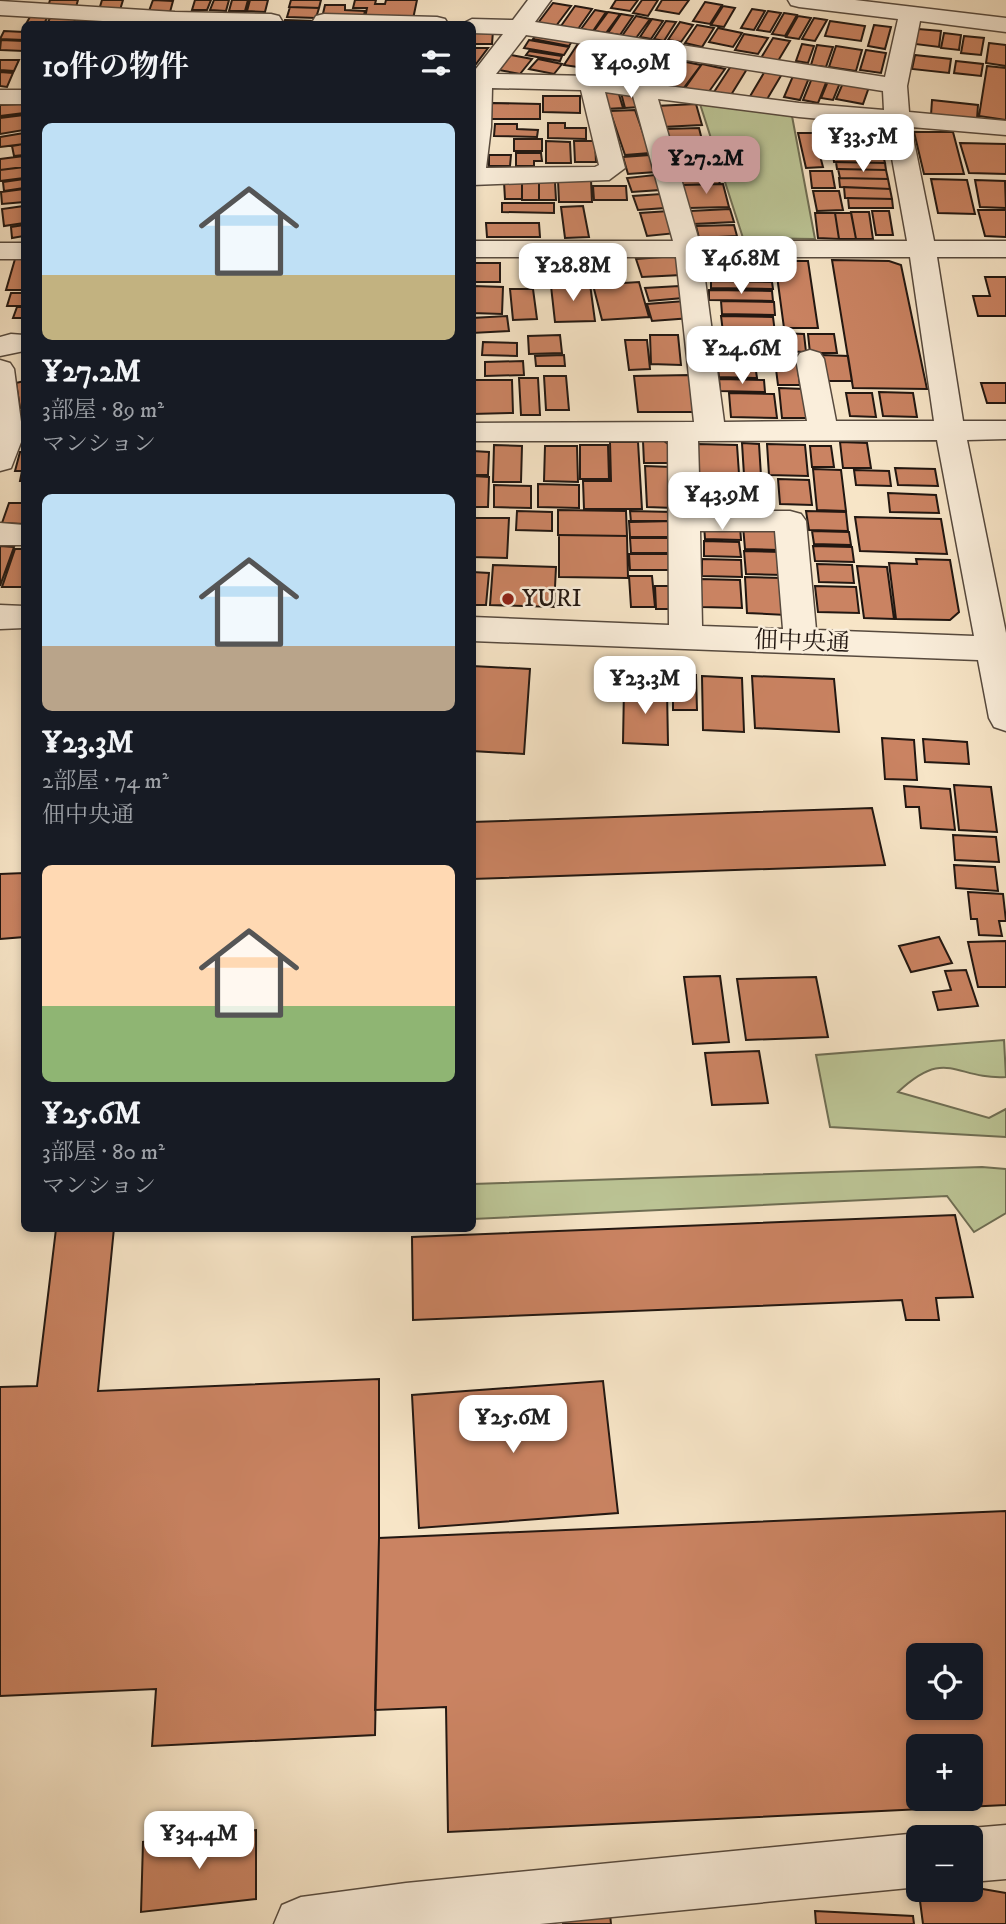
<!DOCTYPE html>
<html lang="ja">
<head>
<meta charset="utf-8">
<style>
	:root { --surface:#171b24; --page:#242831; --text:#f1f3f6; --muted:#9ea1a6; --accent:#c59692 }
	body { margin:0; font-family:"IM FELL DW Pica","Noto Serif JP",serif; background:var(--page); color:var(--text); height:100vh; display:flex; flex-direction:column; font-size:26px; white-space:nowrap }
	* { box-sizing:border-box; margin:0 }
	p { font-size:23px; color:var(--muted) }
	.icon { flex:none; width:38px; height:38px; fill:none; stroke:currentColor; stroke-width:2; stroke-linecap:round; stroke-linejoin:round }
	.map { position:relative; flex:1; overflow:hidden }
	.panel { position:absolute; left:21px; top:21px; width:455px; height:1211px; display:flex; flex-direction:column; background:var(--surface); border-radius:10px; box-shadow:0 4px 10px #0003 }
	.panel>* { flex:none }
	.tools { position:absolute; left:906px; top:1643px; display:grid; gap:14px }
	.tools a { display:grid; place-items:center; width:77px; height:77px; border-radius:10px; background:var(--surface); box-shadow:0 4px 10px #0003; font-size:35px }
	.price { position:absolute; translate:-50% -60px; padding:0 16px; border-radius:14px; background:#fff; color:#222; font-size:23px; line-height:46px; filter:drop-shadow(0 2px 4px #0008) }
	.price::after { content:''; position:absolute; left:50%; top:42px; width:21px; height:16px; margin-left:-10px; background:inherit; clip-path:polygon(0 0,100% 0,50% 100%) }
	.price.on { background:var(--accent); color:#111 }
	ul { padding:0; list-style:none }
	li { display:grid; align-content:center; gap:14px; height:371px; padding:0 21px }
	li span { display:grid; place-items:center; height:217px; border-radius:10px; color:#555 }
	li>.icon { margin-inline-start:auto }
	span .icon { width:126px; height:126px; fill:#fffc; stroke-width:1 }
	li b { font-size:30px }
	h2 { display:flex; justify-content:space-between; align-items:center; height:84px; padding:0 21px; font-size:30px }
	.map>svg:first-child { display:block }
	.green { fill:#bcc596; stroke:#6f6e54; stroke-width:2 }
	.building { fill:#ca8362; stroke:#221711; stroke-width:2; fill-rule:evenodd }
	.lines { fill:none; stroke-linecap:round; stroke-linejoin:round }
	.minor-casing { stroke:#574a3e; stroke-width:3 }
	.minor { fill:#faeedb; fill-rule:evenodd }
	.poi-dot { fill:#8f2418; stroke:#faeedb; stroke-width:2.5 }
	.labels { text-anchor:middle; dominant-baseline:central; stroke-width:5; stroke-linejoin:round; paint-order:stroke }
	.poi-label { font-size:24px; fill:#221711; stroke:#faeedb; text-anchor:start }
	.street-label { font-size:24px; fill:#221711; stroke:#faeedb }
</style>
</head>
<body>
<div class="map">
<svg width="1006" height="1924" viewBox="0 0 1006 1924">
	<rect width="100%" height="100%" fill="#f7e5c7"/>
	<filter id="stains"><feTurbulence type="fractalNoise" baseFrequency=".00286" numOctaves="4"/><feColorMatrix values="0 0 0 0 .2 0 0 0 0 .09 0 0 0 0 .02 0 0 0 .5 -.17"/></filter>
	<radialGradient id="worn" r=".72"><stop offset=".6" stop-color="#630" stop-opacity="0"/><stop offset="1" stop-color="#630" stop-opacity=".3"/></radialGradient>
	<path class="green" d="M700,104l92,12 23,123 -72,-1z
		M1004,1040l2,37c-51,3 -59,-31 -108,15l91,26 17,-9v28l-176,-10 -14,-72z
		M982,1167l24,2v44l-32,19 -27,-36 -474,23v-35z"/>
	<path class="building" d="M50,0h28l-2,7h-28z
		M102,0h21l-3,10h-21z
		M153,0l20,1 -3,11 -21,-1z
		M195,0h16l-4,10h-15z
		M214,0h15l-3,11 -16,-1z
		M232,0h16l-3,11h-16z
		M250,0h18l-3,12 -18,-1z
		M291,0h30l-2,8 -30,-1z
		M355,0h21l-1,4h10l1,-4h31l-4,19 -48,-1 2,-10h-14z
		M616,0h22l-8,11 -19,-3z
		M642,0h16l-10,16 -15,-3z
		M662,0h27l-10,14 -23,-4z
		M705,2l17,3 -12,19 -17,-3z
		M553,3l18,3 -15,20 -18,-3z
		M325,5h20v5l20,1 -2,8 -41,-1z
		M575,6l17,3 -14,20 -17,-3z
		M723,6l12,2 -11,19 -13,-2z
		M290,7l29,1 -3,10 -29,-1z
		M752,9l13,2 -11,19 -13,-2z
		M595,10l11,2 -13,19 -12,-2z
		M768,11l13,2 -11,19 -13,-2z
		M608,12l12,2 -14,19 -12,-2z
		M784,13l13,2 -12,21 -13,-2z
		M621,14l12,2 -13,19 -12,-2z
		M31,15l17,1 -4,8h-18z
		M51,16l22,1 2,3 -2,4h-26z
		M636,16l14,3 -14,19 -14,-2z
		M798,16l13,2 -12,21 -13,-2z
		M814,18l13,2 -12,21 -13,-2z
		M652,19l11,2 -12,18 -11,-2z
		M285,20l30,1 -1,3h-31z
		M666,21l10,1 -12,19 -10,-2z
		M830,21l35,5 -4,15 -36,-5z
		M680,22l13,3 -12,17 -13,-2z
		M697,25l17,3 -12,19 -17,-4z
		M874,25l17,2 -6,22 -17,-3z
		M718,28l24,5 -9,14 -24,-5z
		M918,29l23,2 -2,16 -24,-3z
		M4,31l20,1v8l-24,-1z
		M472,31h21l-1,13h-20z
		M944,33l17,2 -2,15 -18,-2z
		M537,34l36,6 -4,6 -36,-7z
		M744,34l24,4 -10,16 -23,-4z
		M964,36l20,2 -3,17 -20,-2z
		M773,38l17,3 -12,20 -17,-3z
		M1,40l23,1v10l-24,-1z
		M529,40l40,7 -5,8 -40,-7z
		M579,42l19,4 -14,22 -20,-3z
		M989,43l17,2v21l-20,-3z
		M802,44l12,2 -6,17 -12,-2z
		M817,45l16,2 -7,20 -15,-2z
		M836,46l26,4 -6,21 -27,-4z
		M472,48h16l-12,16h-4z
		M598,50l19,3 -17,26 -18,-4z
		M622,50l13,3 -12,19 -13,-3z
		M866,50l20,3 -5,20 -21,-3z
		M529,51l33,5 -2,5 -34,-6z
		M652,54l15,4 -19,26 -15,-4z
		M511,55l21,4 -12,15 -21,-4z
		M915,55l36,4 -2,14 -37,-4z
		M667,58l16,3 -13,18 -15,-4z
		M538,59l24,5 -8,10 -25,-5z
		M0,60h19l-5,11 -14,-1z
		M956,61l27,3 -2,12 -27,-3z
		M686,62l15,3 -18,24 -14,-3z
		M702,64l23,5 -17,24 -23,-5z
		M731,66l16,3 -16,26 -17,-3z
		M987,66l19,2v52l-27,-4z
		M765,71l17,3 -16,27 -17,-3z
		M0,72l13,1 -6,14 -7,-1z
		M793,76l16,2 -9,22 -16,-3z
		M812,78l15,2 -9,23 -15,-3z
		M828,81l12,2 -7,17 -12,-2z
		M843,83l26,4 -6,17 -27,-5z
		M602,91h16l5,17 -17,1z
		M621,93h16l3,14 -15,1z
		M543,96h37v17l-37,-1z
		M932,100l46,5 -1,14 -46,-4z
		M492,103l48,1v15h-49z
		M24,104v9l-24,3v-11z
		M696,104l6,21 -40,2 -6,-21z
		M635,110l15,43 -25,2 -15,-44z
		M24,115v15l-24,4v-16z
		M548,123h17v5h21v11l-38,-1z
		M495,124h22v5l21,1 -1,7 -43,-1z
		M843,127l37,1 2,10 -37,-1z
		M699,128l3,12 -34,1 -3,-12z
		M818,128l21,1 3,19h-21z
		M914,132h39l11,42h-40z
		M24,133v11l-24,3v-10z
		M798,133h16l9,34 -17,1z
		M843,137l39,1 2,11h-39z
		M514,139h28v12h-28z
		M546,141l24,1 1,21h-25z
		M574,141h21l1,21h-21z
		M706,141l4,13 -36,2 -3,-13z
		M960,143l46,1v30l-37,-1z
		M24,144v11l-10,1 -2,-10z
		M516,153h25l1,8h-8v5h-18z
		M833,153l50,2 2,8 -51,-1z
		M489,155h22l-1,11h-21z
		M650,155l6,17 -28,2 -5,-17z
		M24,156v11l-24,3v-11z
		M712,156l8,28 -38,1 -7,-27z
		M836,162l49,1 1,7 -49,-1z
		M24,167v11l-24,3v-11z
		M838,169l48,1 2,9 -48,-1z
		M810,171h22l3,17h-23z
		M655,175l5,15 -28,2 -5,-14z
		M839,178l49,1 2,10 -50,-2z
		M24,179v9l-20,3 -1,-9z
		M931,179l36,1 8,34 -37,-1z
		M558,180h33l1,22h-33z
		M975,180l30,1 1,27 -26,-1z
		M504,182h18v17h-17z
		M522,182h17v18h-17z
		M539,182h16l1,18h-17z
		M723,184l6,23 -40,1 -7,-23z
		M593,186h33l1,14h-33z
		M844,187l46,2 2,10 -47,-1z
		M24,189v13l-22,2 -1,-12z
		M813,191h26l4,19 -26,1z
		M661,194l4,14 -27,2 -5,-14z
		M848,198l44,1 1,9h-44z
		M502,203h52v10l-52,-1z
		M24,206v17l-20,3 -2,-17z
		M583,206l6,31 -24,1 -4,-31z
		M730,209l4,13 -41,2 -3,-13z
		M978,210h28v27l-21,-1z
		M669,211l8,22 -30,3 -7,-23z
		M872,211h17l4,24h-17z
		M869,212l4,27h-17l-5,-27z
		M815,213h20l4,26 -21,-1z
		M835,213h16l5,26h-17z
		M486,223h53l1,14h-53z
		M24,225v11l-12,2 -1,-11z
		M734,225l3,11 -38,2 -3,-12z
		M675,256l6,19 -39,2 -6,-18z
		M15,259h9v31h-18z
		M710,260l60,1 3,16 -61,-1z
		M832,260l57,1 12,4 26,124 -74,-1z
		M619,261l4,18 -45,3 -4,-18z
		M775,261h33l10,67h-34z
		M472,263h28v19h-28z
		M985,277h21v39h-28l-5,-20h17z
		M711,281l61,1 1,7 -62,-1z
		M639,282l10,35 -47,3 -9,-35z
		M590,284l5,37 -40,1 -4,-36z
		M473,286l30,1 -1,27 -30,-1z
		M679,286l4,12 -34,3 -4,-13z
		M510,289h23l4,30 -24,1z
		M709,290l63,1 1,10 -64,-1z
		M11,293h13v13h-17z
		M685,301l6,17 -39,3 -5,-17z
		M721,301l53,1 1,13 -53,-1z
		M17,307h7v11h-11z
		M507,316l2,15 -37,2v-15z
		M721,316l52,1 2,16 -52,-1z
		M775,333l29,1 2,18 -29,-1z
		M808,334h26l3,19h-27z
		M560,335l2,18 -33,1 -1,-18z
		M650,335h28l3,30 -30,-1z
		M721,335l46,1 2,13 -47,-1z
		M625,340h22l3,29 -21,1z
		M483,342l34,1v13l-35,-1z
		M718,350l50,1 1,10 -50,-1z
		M774,353l22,1 4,31h-22z
		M564,355l1,11h-29l-1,-10z
		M822,355l26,1 4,25h-26z
		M523,361l1,14 -39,1v-14z
		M717,363l38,1 2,14 -38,-1z
		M690,375l5,37h-57l-4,-36z
		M544,376h22l3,34h-23z
		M519,378h19l2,37h-19z
		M719,379l45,1 1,12 -45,-1z
		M472,380h40l1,33 -41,1z
		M24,381v27h-4l-4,-25z
		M981,383h25v20h-19z
		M779,388l25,1 4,29h-26z
		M879,392l34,1 4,24 -34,-1z
		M729,393l45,1 3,24 -46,-1z
		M846,393h26l4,24 -26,-1z
		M643,441h21l8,6 1,16h-29z
		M610,442h28l4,67h-58l-1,-28h28z
		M840,442l27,1 4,25h-28z
		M742,443l17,1 2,32 -17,-1z
		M697,444l40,1 2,29 -41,-1z
		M767,444l38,1 3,31 -39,-1z
		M494,445l28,1 -1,36h-28z
		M580,445h28l1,34h-29z
		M545,446h32l1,36 -34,-1z
		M810,446h21l3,21h-22z
		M472,451l17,1 -1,23h-16z
		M20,452h4v29h-4l2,-10h-7z
		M645,466l26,1 3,41 -27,-1z
		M895,468l40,1 3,17 -40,-1z
		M813,469l28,1 5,41 -29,-1z
		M854,470l35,1 2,15 -35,-1z
		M473,476l16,1 -1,30h-16z
		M702,476l34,1 1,14 -34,-1z
		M741,478l29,1 2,26 -29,-1z
		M778,479l31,1 3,25 -32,-1z
		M538,484l41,1v23l-41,-1z
		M494,485l37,1v22l-37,-1z
		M703,493l37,1v14l-36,-1z
		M888,493l48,2 3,18 -49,-1z
		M9,503h15v21l-22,-1z
		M558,510l68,1 1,25 -69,-1z
		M517,511l35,1v19l-36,-1z
		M630,511l43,1 1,9 -43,1z
		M806,511l40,1 2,19 -39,-1z
		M855,517l86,2 6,35 -87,-3z
		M472,518h37l-2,40 -35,-1z
		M629,521h45l2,16h-46z
		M704,525l36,1 1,14 -36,-1z
		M743,526l34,1 2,23 -34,-1z
		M812,531l37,1 2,13 -37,-1z
		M559,535l68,1 1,42 -69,-1z
		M630,538h45l1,15h-45z
		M704,541l35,1 2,15 -37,-1z
		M0,546l14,1 -14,39z
		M813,546l39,1 2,15 -39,-1z
		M15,549h9v38h-22z
		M744,551l37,1 2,23 -37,-1z
		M629,554h45l1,16h-45z
		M702,559l39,1 1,17 -40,-1z
		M916,559l34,1 9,52 -9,8 -54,-1 -7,-56 28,1z
		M817,564l35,1 2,18 -35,-1z
		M493,565l63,2 -2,40 -64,-2z
		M857,566l30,1 7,52 -30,-1z
		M472,572l17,1 -3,32h-14z
		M629,576h23l3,31h-24z
		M745,577l38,1 3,37 -39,-2z
		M700,579l40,1 2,28 -40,-1z
		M655,586h18l3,23h-20z
		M815,586l41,1 3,26 -41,-1z
		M472,666l58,3 -6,85 -52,-3z
		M673,674l23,1 1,35h-24z
		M702,676l40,2 2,54 -41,-2z
		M752,676l82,3 5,53 -84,-4z
		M624,687l43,2 1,56 -45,-2z
		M882,738l32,2 3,40 -32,-1z
		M923,739l44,3 2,22 -44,-2z
		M954,785l37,2 6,45 -38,-2z
		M904,786l46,3 5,41 -34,-2 -2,-21h-13z
		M872,808l13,57 -413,14v-57z
		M953,835l43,2 3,25 -44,-2z
		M954,865l41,2 3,24 -42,-3z
		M24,873v64l-24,2v-65z
		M968,892l35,2 3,27h-7l3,15 -23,-1 -2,-16h-6z
		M939,937l13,26 -41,9 -12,-26z
		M1006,941v46h-28l-10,-45z
		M966,970l12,36 -40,4 -5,-18 18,-2 -6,-19z
		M720,976l9,66 -36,2 -9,-67z
		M816,977l12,60 -82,3 -9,-61z
		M759,1051l9,52 -56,2 -7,-52z
		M955,1215l18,82 -37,1 3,22h-33l-4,-20 -489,20 -1,-83z
		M114,1228l-16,163 281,-12v159l-4,197 -223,11 4,-57 -156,7v-309l37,-1 19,-157z
		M603,1381l15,132 -199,15 -7,-133z
		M1006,1511v294l-558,27 -2,-125 -71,3 4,-172zM919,1656h52v52h-52zM919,1746h52v53h-52z
		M256,1830v69l-115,13 2,-70z
		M917,1878l2,12h52v-3l35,6v31h-83z
		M815,1911l98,5 1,8h-98z
		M610,1914l1,10h-48v-3z"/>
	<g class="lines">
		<defs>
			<path id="minor" d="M528,0h23l-16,22 350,55 13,-58 -99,-12 -8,-2 -3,-5h67l151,18v14l-86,-11 -13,65 2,26 97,9v14l-95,-8 23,114h72v16h-69l26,164h43v18l-39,1 39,193v98l-12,-4 -5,-9 -11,-58 -506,-19v-24l197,8 -1,-184h-196v-18l222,-1 -18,-165h-204v-16h201l-40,-145 -28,-4 20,76 -16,12 -137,5v-111l31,-40 -31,-1v-9h-10l10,-5 41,1zM526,35l357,56 1,19 -85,-7 -208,-27 -95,-2zM492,88l89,2 18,75 -4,2 -109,1 5,-41zM658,99l141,18 87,8 21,116h-208zM702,257h208l24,164h-98l-12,-62 -4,-6 -10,-3 -10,3 -4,6 11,62 -83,1zM937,440l37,196 -158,-6 -10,-109 -5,-7 -11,-3h-90l-2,-70zM700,531h75l8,98 -81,-3z
				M0,1l175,11 96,2 8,2 3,5 -2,3h-126l-154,-9z
				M324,14l113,3 8,2 3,5h-133l-2,-3 3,-5z
				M0,90h24v14h-24z
				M0,243h24v16h-24z
				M11,334l13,1v16l-24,5v-19z
				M0,360l10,3 4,6 9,68 -12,31 -11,3z
				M0,523l24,2v20h-24z
				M0,605l24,1v22l-24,1z
				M1006,1825v54l-35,3v-44l-19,-2 19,-8z
				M919,1833l10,5h-10v49l-379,37h-266l8,-19 19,-8 105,-14z"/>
		</defs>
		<use href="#minor" class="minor-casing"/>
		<use href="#minor" class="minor"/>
	</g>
	<circle class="poi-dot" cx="508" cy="599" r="7"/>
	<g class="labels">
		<g class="poi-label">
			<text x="522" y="599">YURI</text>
		</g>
		<g class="street-label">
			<text transform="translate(802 642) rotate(2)">佃中央通</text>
		</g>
	</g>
	<rect width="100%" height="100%" filter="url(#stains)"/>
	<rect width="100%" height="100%" fill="url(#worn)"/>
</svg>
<div class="tools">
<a><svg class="icon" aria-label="locate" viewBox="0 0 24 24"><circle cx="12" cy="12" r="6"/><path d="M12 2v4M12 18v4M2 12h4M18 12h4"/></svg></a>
<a>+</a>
<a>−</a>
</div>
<b class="price" style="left:631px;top:100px">¥40.9M</b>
<b class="price" style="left:863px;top:174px">¥33.5M</b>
<b class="price on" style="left:706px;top:196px">¥27.2M</b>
<b class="price" style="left:741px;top:296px">¥46.8M</b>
<b class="price" style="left:573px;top:303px">¥28.8M</b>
<b class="price" style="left:742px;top:386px">¥24.6M</b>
<b class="price" style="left:722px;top:532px">¥43.9M</b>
<b class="price" style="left:645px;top:716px">¥23.3M</b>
<b class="price" style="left:513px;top:1455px">¥25.6M</b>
<b class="price" style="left:199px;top:1871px">¥34.4M</b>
<section class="panel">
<h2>10件の物件<svg class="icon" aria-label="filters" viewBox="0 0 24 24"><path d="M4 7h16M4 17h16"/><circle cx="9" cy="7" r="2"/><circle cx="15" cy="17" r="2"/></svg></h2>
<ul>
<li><span style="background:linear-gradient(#bfe0f5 70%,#c2b280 0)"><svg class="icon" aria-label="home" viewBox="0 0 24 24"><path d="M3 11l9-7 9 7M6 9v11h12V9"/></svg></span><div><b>¥27.2M</b><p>3部屋 · 89 m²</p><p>マンション</p></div></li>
<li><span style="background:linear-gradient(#bfe0f5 70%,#b9a48a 0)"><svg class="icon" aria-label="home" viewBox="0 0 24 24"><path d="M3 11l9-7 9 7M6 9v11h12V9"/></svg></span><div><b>¥23.3M</b><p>2部屋 · 74 m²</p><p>佃中央通</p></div></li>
<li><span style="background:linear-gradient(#ffd9b3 65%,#8fb573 0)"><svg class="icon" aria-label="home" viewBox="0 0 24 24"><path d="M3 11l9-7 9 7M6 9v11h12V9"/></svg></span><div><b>¥25.6M</b><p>3部屋 · 80 m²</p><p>マンション</p></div></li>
</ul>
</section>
</div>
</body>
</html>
